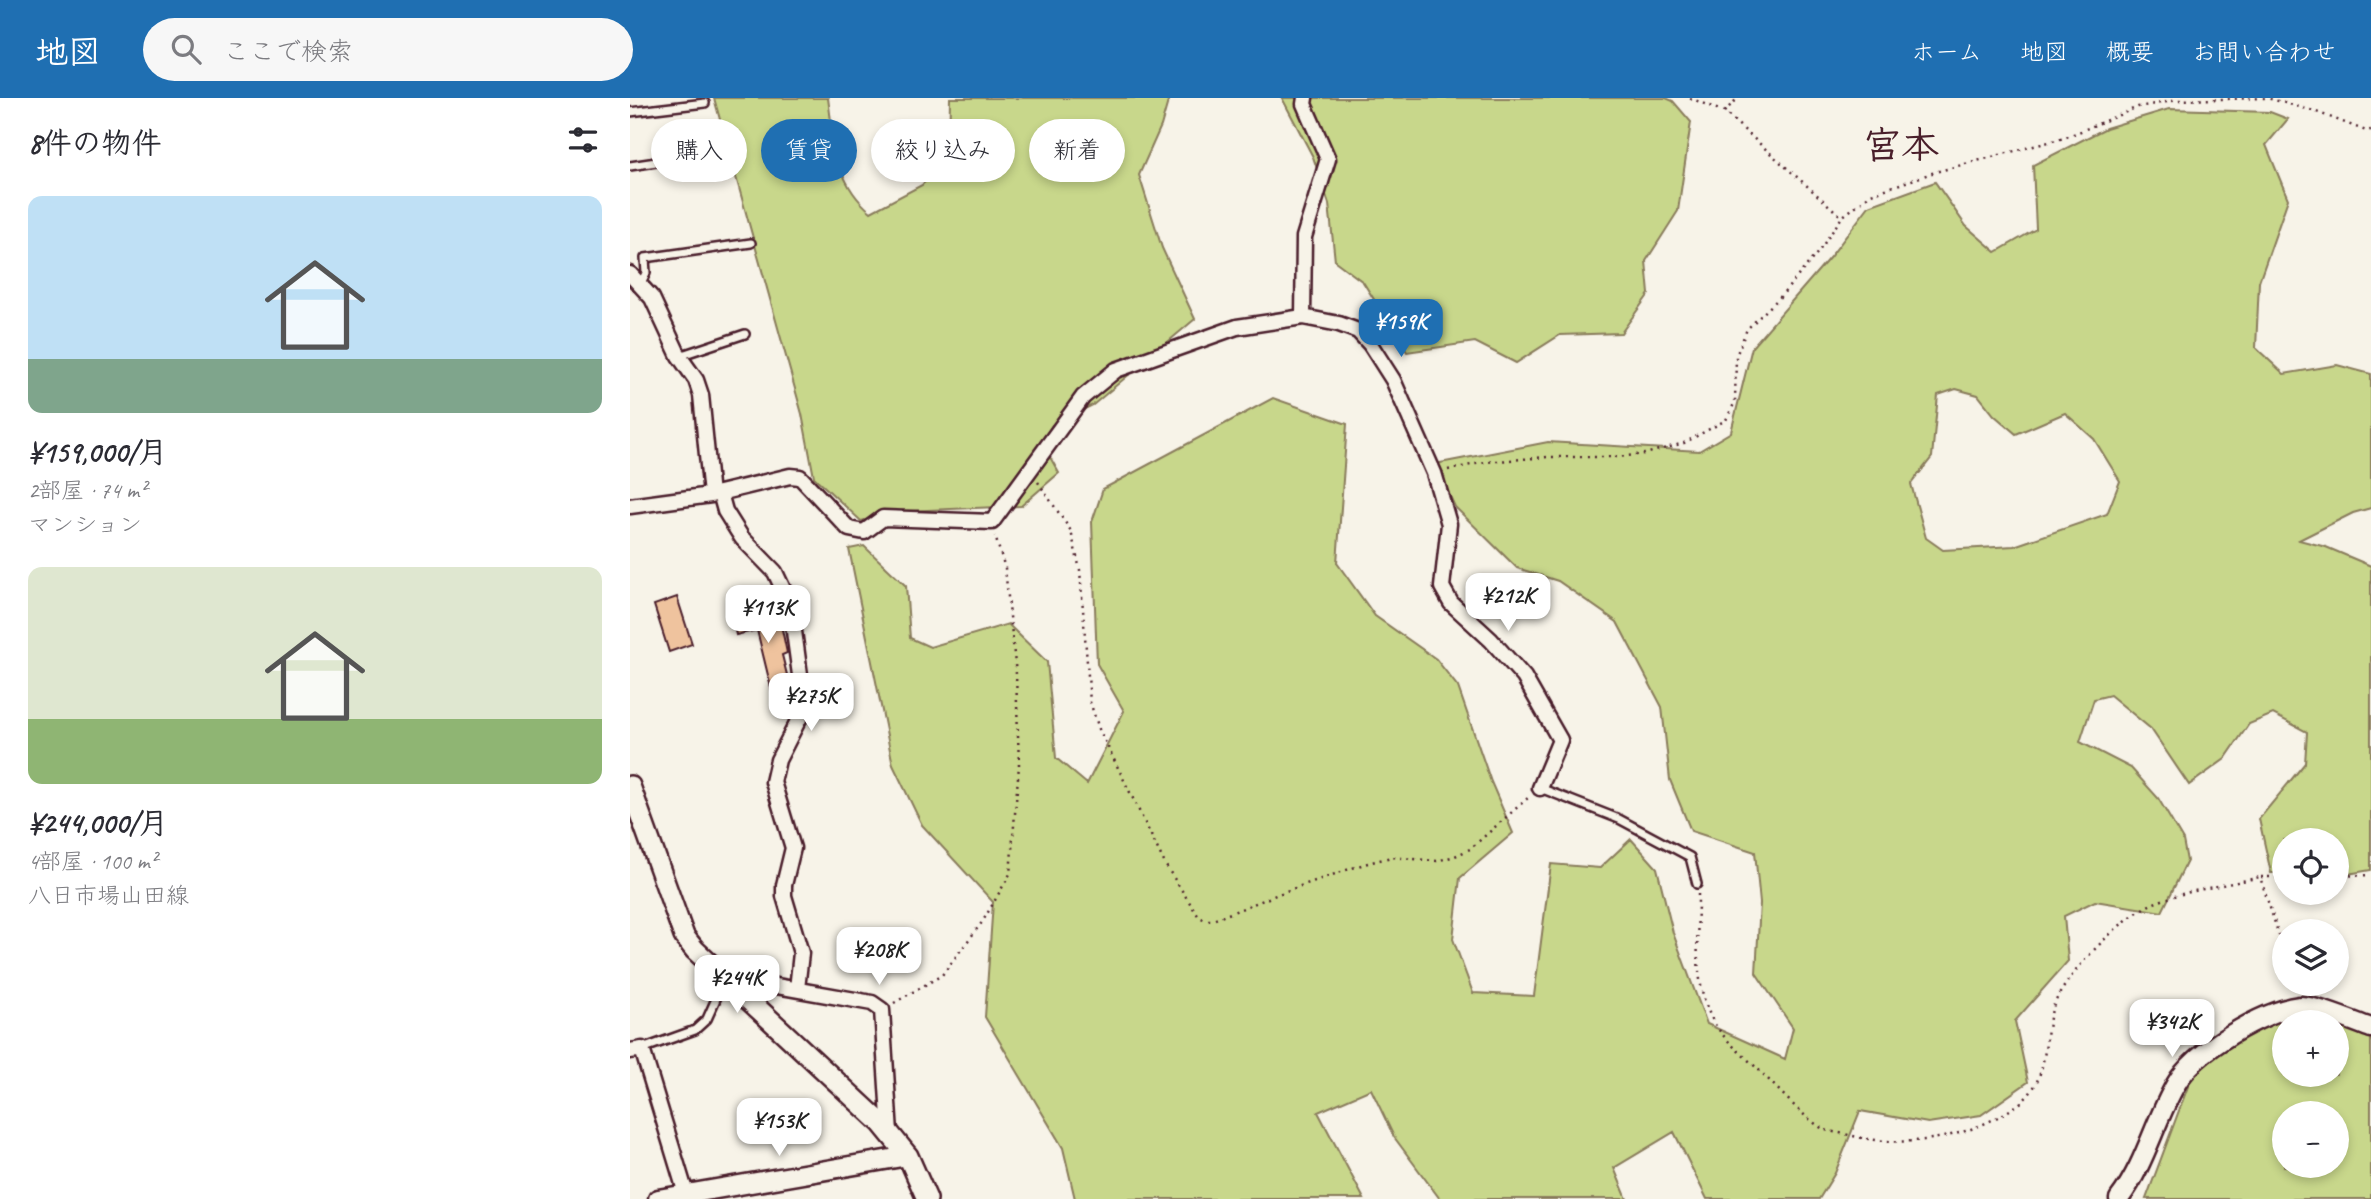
<!DOCTYPE html>
<html lang="ja">
<head>
<meta charset="utf-8">
<style>
	:root { --surface:#fff; --page:#f7f7f7; --text:#2b2b33; --muted:#7c7c81; --accent:#1f6fb2 }
	body { margin:0; font-family:Caveat,"Klee One",sans-serif; background:var(--page); color:var(--text); height:100vh; display:flex; flex-direction:column; font-size:26px; white-space:nowrap }
	* { box-sizing:border-box; margin:0 }
	p { font-size:23px; color:var(--muted) }
	.icon { flex:none; width:38px; height:38px; fill:none; stroke:currentColor; stroke-width:2; stroke-linecap:round; stroke-linejoin:round }
	.map { position:relative; flex:1; overflow:hidden }
	.sheet { display:flex; flex-direction:column; background:var(--surface); width:630px }
	.sheet>* { flex:none }
	.guide { position:absolute; left:21px; top:21px; width:665px; height:63px; display:flex; gap:14px }
	.buttons { position:absolute; left:1642px; top:730px; display:grid; gap:14px }
	.buttons a { display:grid; place-items:center; width:77px; height:77px; border-radius:50%; background:var(--surface); box-shadow:0 4px 10px #0003; font-size:35px }
	.price { position:absolute; translate:-50% -60px; padding:0 16px; border-radius:14px; background:#fff; color:#222; font-size:23px; line-height:46px; filter:drop-shadow(0 2px 4px #0008) }
	.price::after { content:''; position:absolute; left:50%; top:42px; width:21px; height:16px; margin-left:-10px; background:inherit; clip-path:polygon(0 0,100% 0,50% 100%) }
	.price.current { background:var(--accent); color:#fff }
	ul { padding:0; list-style:none }
	li { display:grid; align-content:center; gap:14px; height:371px; padding:0 28px }
	li span { display:grid; place-items:center; height:217px; border-radius:14px; color:#555 }
	li>.icon { margin-inline-start:auto }
	span .icon { width:126px; height:126px; fill:#fffc; stroke-width:1 }
	li b { font-size:30px }
	h2 { display:flex; justify-content:space-between; align-items:center; height:84px; padding:0 28px; font-size:30px }
	.pill { padding:0 24px; border-radius:32px; background:var(--surface); box-shadow:0 4px 10px #0003; font-size:24px; line-height:63px }
	.pill.current { background:var(--accent); color:#fff }
	header { display:flex; align-items:center; gap:42px; box-sizing:border-box; height:98px; padding:0 35px; background:var(--accent); color:#fff }
	header strong { font-size:33px }
	nav { display:flex; gap:38px; margin-inline-start:auto; font-size:24px }
	.search { width:490px; height:63px; background:var(--page); display:flex; align-items:center; gap:18px; box-sizing:border-box; padding:0 24px; border-radius:38px; color:var(--muted); font-size:26px }
	main { display:flex; flex:1; min-height:0 }
	.map>svg:first-child { display:block }
	.green { fill:#c8d78b; stroke:#897b5b; stroke-width:2; fill-rule:evenodd }
	.building { fill:#efc39e; stroke:#4a1f2b; stroke-width:2 }
	.lines { fill:none; stroke-linecap:round; stroke-linejoin:round }
	.service-casing { stroke:#4a1f2b; stroke-width:12 }
	.minor-casing { stroke:#4a1f2b; stroke-width:19 }
	.tertiary-casing { stroke:#4a1f2b; stroke-width:23 }
	.secondary-casing { stroke:#4a1f2b; stroke-width:24 }
	.path { stroke:#4a1f2b; stroke-width:2.5; stroke-dasharray:2 5; stroke-linecap:butt }
	.service { stroke:#f7f3e8; stroke-width:7 }
	.minor { stroke:#f7f3e8; stroke-width:14 }
	.tertiary { stroke:#f7f3e8; stroke-width:18 }
	.secondary { stroke:#f7f3e8; stroke-width:19 }
	.labels { text-anchor:middle; dominant-baseline:central; stroke-width:5; stroke-linejoin:round; paint-order:stroke }
	.quarter-label { font-size:38px; font-weight:bold; fill:#4a1f2b; stroke:#f7f3e8 }
</style>
</head>
<body>
<header>
<strong>地図</strong>
<div class="search"><svg class="icon" aria-label="search" viewBox="0 0 24 24"><circle cx="10" cy="10" r="6"/><path d="M15 15l6 6"/></svg>ここで検索</div>
<nav><a>ホーム</a><a>地図</a><a>概要</a><a>お問い合わせ</a></nav>
</header>
<main>
<section class="sheet">
<h2>8件の物件<svg class="icon" aria-label="filters" viewBox="0 0 24 24"><path d="M4 7h16M4 17h16"/><circle cx="9" cy="7" r="2"/><circle cx="15" cy="17" r="2"/></svg></h2>
<ul>
<li><span style="background:linear-gradient(#bfe0f5 75%,#7fa58c 0)"><svg class="icon" aria-label="home" viewBox="0 0 24 24"><path d="M3 11l9-7 9 7M6 9v11h12V9"/></svg></span><div><b>¥159,000/月</b><p>2部屋 · 74 m²</p><p>マンション</p></div></li>
<li><span style="background:linear-gradient(#dfe7d0 70%,#8fb573 0)"><svg class="icon" aria-label="home" viewBox="0 0 24 24"><path d="M3 11l9-7 9 7M6 9v11h12V9"/></svg></span><div><b>¥244,000/月</b><p>4部屋 · 100 m²</p><p>八日市場山田線</p></div></li>
</ul>
</section>
<div class="map">
<svg width="1741" height="1101" viewBox="0 0 1741 1101">
	<rect width="100%" height="100%" fill="#f7f3e8"/>
	<filter id="ink" filterUnits="userSpaceOnUse"><feTurbulence type="fractalNoise" baseFrequency=".0143" numOctaves="2"/><feDisplacementMap in="SourceGraphic" scale="14" xChannelSelector="R" yChannelSelector="G"/><feConvolveMatrix kernelMatrix="1 2 1 2 8 2 1 2 1" color-interpolation-filters="sRGB"/></filter>
	<g filter="url(#ink)">
		<path class="green" d="M84,0h114c6,43 7,85 43,114l51,-27 27,-29 1,-58h219l-8,28 -22,49 23,73 33,71 -102,86 -41,20 -10,18 17,30 -38,33 -117,5 -43,10 -47,-44 -12,-63z
			M652,0h384l7,3 18,21 -13,89 -32,50 3,33 -28,39 -61,2 -44,28 -41,-21 -68,10 -44,-70 -28,-21 -6,-57 -16,-47z
			M1539,11l101,3 18,7 -22,26 22,54 -29,83 -3,66 28,26 53,-9 34,9v134l-18,5 -54,27 27,7 45,19v304l-35,6v-36h-52v33h-13l-12,-54 46,-56 2,-31 -34,-18 -24,10 -24,35 -36,26 -38,-56 -41,-34 -16,4 -14,43 51,26 27,30 25,42 4,21 -25,51 -67,-11 -31,15 4,45 -53,60 13,61 -47,33 -53,8 -68,-12 -25,62 -16,26h-112l-33,-67 -60,36 13,31h-187l-46,-62 -23,-48 -53,23 46,87h-289l-12,-51 -78,-131 8,-115 -71,-77 -29,-60 -44,-216 15,-3 42,40 4,52 20,9 78,-23 39,38 9,96 31,26 37,-73 -27,-47 -5,-142 11,-33 170,-91 74,26 -10,139 38,53 61,43 22,28 33,95 22,51 -53,45 -7,61 20,54 61,3 17,-132 49,4 31,-29 26,29 16,65 34,91 78,35 8,-31 -37,-55 4,-70 -5,-51 -64,-21 -21,-51 -8,-73 -45,-85 -59,-41 -41,-13 -62,-61 -20,-43 113,-22 151,9 32,-19 21,-85 78,-90 39,-51 66,-24 31,44 30,26 40,-23 -3,-64 73,-37zM1326,291l22,6 16,20 22,19 49,-21 29,26 26,42 -13,33 -93,32 -71,4 -17,-12 -15,-54 21,-27 6,-62z
			M1672,907l69,23v171h-225l53,-142zM1654,924h52v52h-52zM1654,1015h52v53h-52z"/>
		<path class="building" d="M47,499l15,47 -23,8 -15,-47z
			M146,503l11,52 -5,2 11,44 -18,5 -18,-74 -21,5 -5,-21z"/>
		<g class="lines">
			<defs>
				<path id="service" d="M0,14l75,-9
					M0,68l59,-9
					M10,187l6,-12 -1,-15 106,-15
					M49,258l66,-22
					M910,690l79,31 71,38 7,27
					M12,951l53,-19 12,-11 17,-38"/>
				<path id="minor" d="M0,176l22,24 27,58 17,24 5,15 10,100
					M673,219l1,-80 24,-78 -24,-55 1,-6
					M90,395l5,18 17,27 33,34 8,17 10,35 10,73 -2,18 -23,45 -5,22 20,66 -9,37v11l17,57 -4,36
					M0,408l81,-11 79,-19 10,1 49,52 15,3 19,-14 109,4 91,-125 33,-27 121,-43 66,-10 36,7 19,7 12,13 23,36 41,93 15,51 -7,63 9,16 40,37 33,37 36,63 -20,48
					M96,879l146,26 10,7 8,123
					M0,953l12,-2 44,145"/>
				<path id="tertiary" d="M28,1101l250,-43
					M1489,1101c27,-36 35,-77 57,-115 19,-33 86,-73 124,-78 11,-2 57,17 71,22"/>
				<path id="secondary" d="M0,688l54,150 11,14 186,173 27,33 19,43"/>
			</defs>
			<use href="#service" class="service-casing"/>
			<use href="#minor" class="minor-casing"/>
			<use href="#tertiary" class="tertiary-casing"/>
			<use href="#secondary" class="secondary-casing"/>
			<path class="path" d="M1060,0l34,14 118,105
				M1094,14l14,-14
				M818,372l37,-8 62,-5h70l28,-3 39,-11 42,-23 9,-18 1,-46 11,-27 35,-34 37,-44 23,-34 29,-23 64,-22 129,-34 74,-31 40,-7 89,-2 47,13 52,20 5,-1
				M408,384l33,49 9,39 10,132 9,27 67,137 33,51 7,3h7l73,-29 78,-27 27,-7 46,4 18,-5 15,-7 59,-52
				M1706,778l35,-1
				M1654,779h-24l24,74
				M1068,796c0,40 -5,88 14,125 10,20 34,38 50,54 16,16 39,42 58,54 6,5 17,5 25,7 58,16 121,6 171,-28 34,-23 26,-62 36,-96 10,-32 69,-93 100,-106 30,-13 75,-19 108,-27
				M264,905l48,-28 41,-54 27,-47 9,-109 -3,-91 -11,-106 -10,-32"/>
			<use href="#service" class="service"/>
			<use href="#minor" class="minor"/>
			<use href="#tertiary" class="tertiary"/>
			<use href="#secondary" class="secondary"/>
		</g>
	</g>
	<g class="labels">
		<g class="quarter-label">
			<text x="1271" y="47">宮本</text>
		</g>
	</g>
</svg>
<div class="buttons">
<a><svg class="icon" aria-label="locate" viewBox="0 0 24 24"><circle cx="12" cy="12" r="6"/><path d="M12 2v4M12 18v4M2 12h4M18 12h4"/></svg></a>
<a><svg class="icon" aria-label="layers" viewBox="0 0 24 24"><path d="M12 4l9 5-9 5-9-5zM3 14l9 5 9-5"/></svg></a>
<a>+</a>
<a>−</a>
</div>
<b class="price current" style="left:771px;top:261px">¥159K</b>
<b class="price" style="left:878px;top:535px">¥212K</b>
<b class="price" style="left:138px;top:547px">¥113K</b>
<b class="price" style="left:181px;top:635px">¥275K</b>
<b class="price" style="left:249px;top:889px">¥208K</b>
<b class="price" style="left:107px;top:917px">¥244K</b>
<b class="price" style="left:1542px;top:961px">¥342K</b>
<b class="price" style="left:149px;top:1060px">¥153K</b>
<div class="guide">
<a class="pill">購入</a>
<a class="pill current">賃貸</a>
<a class="pill">絞り込み</a>
<a class="pill">新着</a>
</div>
</div>
</main>
</body>
</html>
